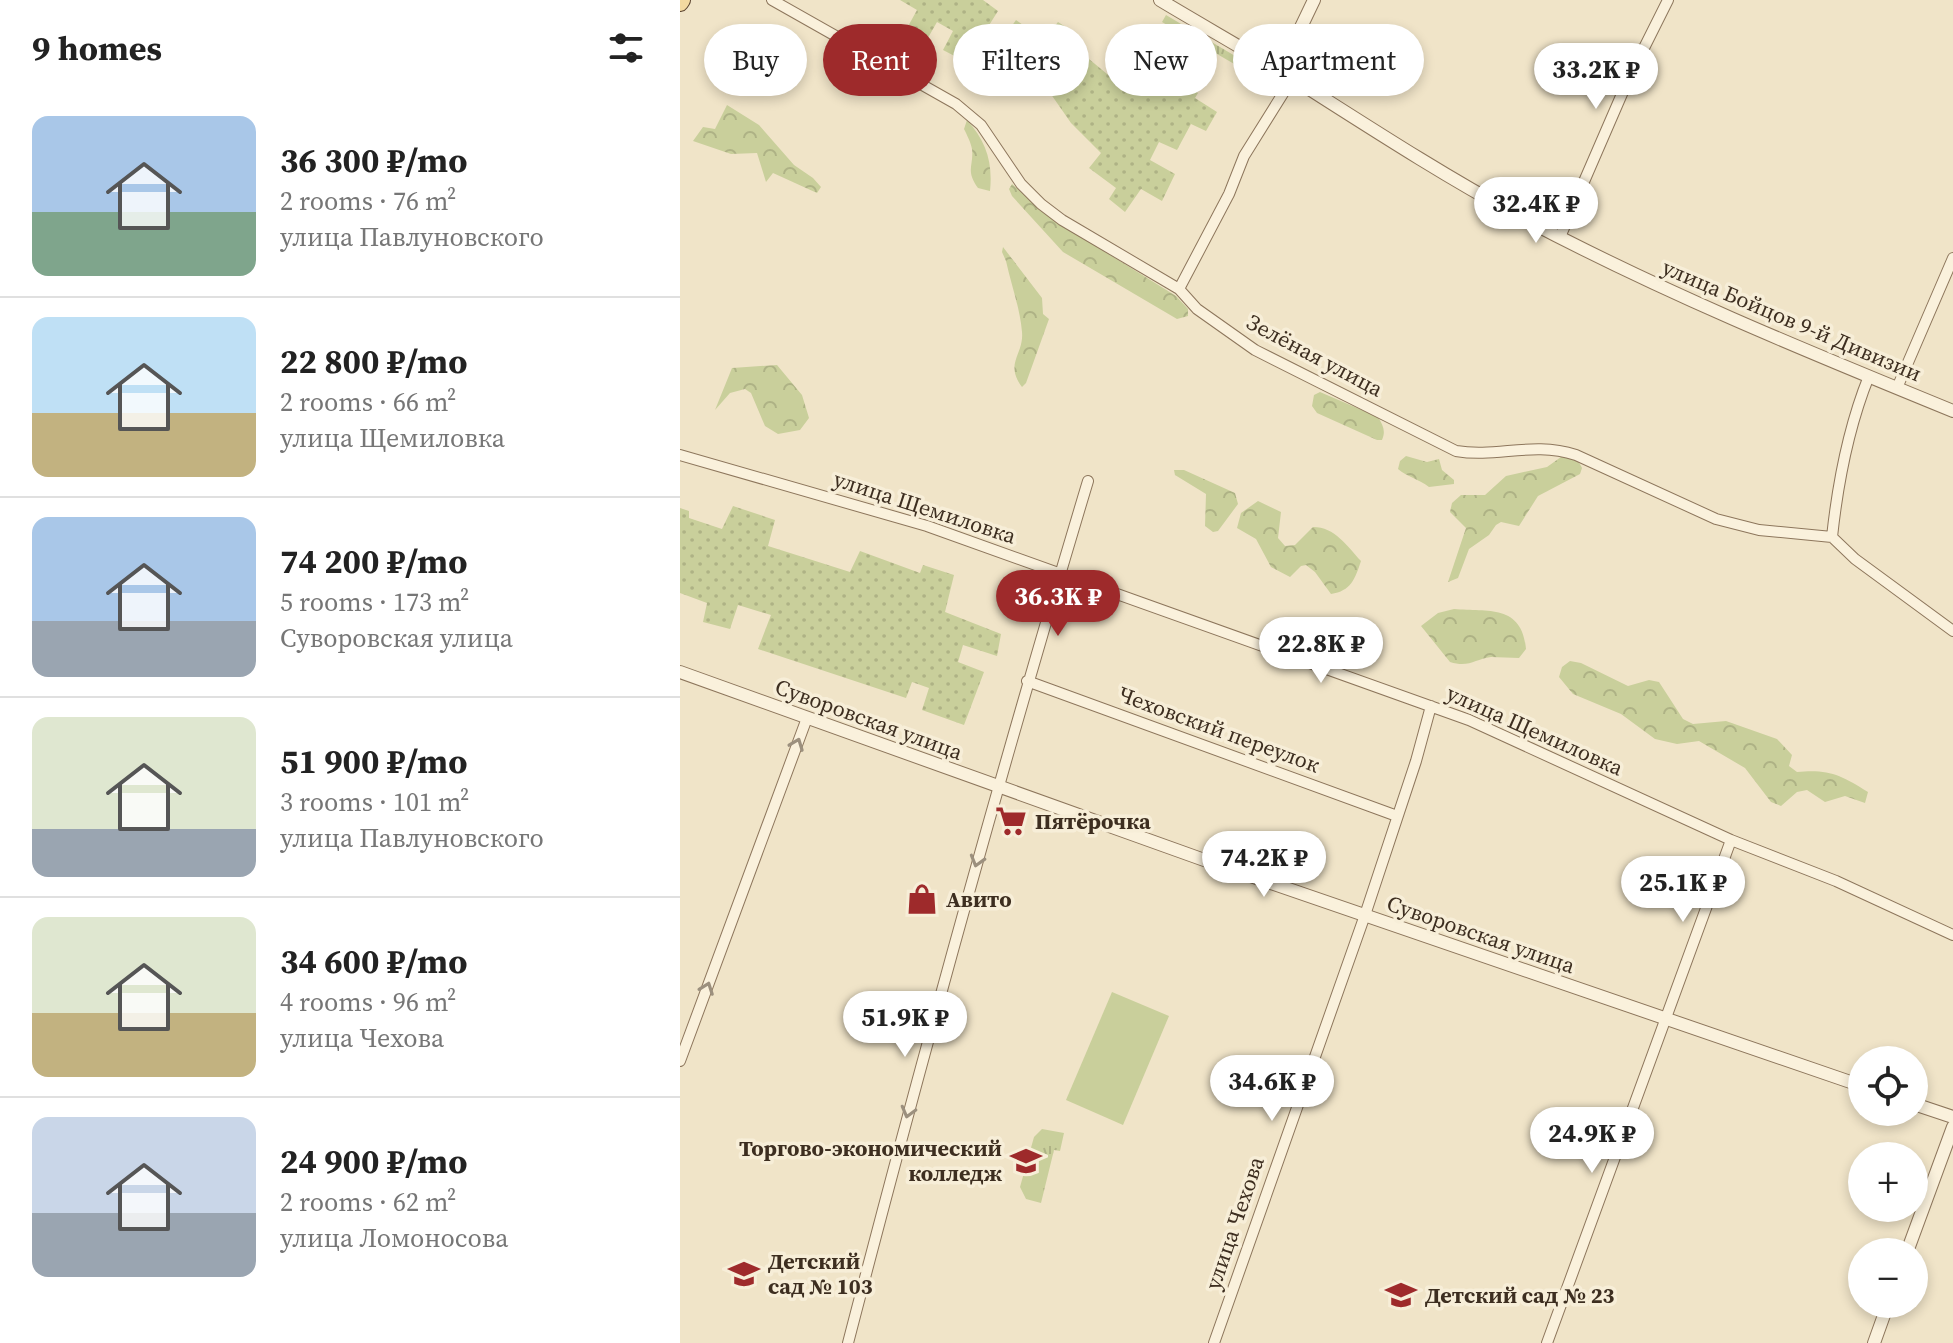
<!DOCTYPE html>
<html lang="en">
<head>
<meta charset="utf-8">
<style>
	:root { --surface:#fff; --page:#f2f2f2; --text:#222; --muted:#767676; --line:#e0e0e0; --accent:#9e2a2b }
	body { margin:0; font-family:"Source Serif 4",serif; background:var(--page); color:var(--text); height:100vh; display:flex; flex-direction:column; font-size:30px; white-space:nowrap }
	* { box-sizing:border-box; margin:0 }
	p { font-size:26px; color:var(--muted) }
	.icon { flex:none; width:44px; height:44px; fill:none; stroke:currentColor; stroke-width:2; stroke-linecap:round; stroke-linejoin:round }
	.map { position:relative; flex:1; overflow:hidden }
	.side { display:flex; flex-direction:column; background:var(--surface); width:680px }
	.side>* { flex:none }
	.hud { position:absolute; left:24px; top:24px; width:760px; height:72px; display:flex; gap:16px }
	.controls { position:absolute; left:1168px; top:1046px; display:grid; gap:16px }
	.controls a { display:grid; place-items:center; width:80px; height:80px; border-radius:50%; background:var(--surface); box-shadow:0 4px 12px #0003; font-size:40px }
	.price { position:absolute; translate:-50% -68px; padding:0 18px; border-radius:28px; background:#fff; color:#222; font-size:26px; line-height:52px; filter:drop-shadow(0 2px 4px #0008) }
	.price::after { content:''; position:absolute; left:50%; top:48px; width:24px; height:18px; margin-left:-12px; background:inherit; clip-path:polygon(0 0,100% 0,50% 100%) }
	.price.selected { background:var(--accent); color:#fff }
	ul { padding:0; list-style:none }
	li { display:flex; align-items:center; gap:24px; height:200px; padding:0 32px }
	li+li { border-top:2px solid var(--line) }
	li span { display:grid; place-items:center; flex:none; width:224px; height:160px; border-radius:16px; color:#555 }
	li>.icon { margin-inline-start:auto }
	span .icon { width:96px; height:96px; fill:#fffc; stroke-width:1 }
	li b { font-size:34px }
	h2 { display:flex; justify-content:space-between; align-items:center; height:96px; padding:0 32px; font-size:34px }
	.pill { padding:0 28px; border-radius:36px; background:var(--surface); box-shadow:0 4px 12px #0003; font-size:28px; line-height:72px }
	.pill.selected { background:var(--accent); color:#fff }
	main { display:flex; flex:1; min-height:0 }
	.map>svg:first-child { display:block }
	.grass { fill:url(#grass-tufts) }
	.forest { fill:url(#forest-crowns) }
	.garden { fill:url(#garden-dots) }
	.pitch { fill:#c9cf9b }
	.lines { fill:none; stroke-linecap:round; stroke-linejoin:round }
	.minor-casing { stroke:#8d765c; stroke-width:12 }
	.tertiary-casing { stroke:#8d765c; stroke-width:14 }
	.primary-casing { stroke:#5b4430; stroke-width:18 }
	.minor { stroke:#faf1dc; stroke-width:10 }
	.tertiary { stroke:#faf1dc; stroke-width:12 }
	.primary { stroke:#f3d9a0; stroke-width:16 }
	.oneway { stroke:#9c907e }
	.labels { text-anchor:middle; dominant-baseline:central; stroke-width:7; stroke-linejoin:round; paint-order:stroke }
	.street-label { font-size:22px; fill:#3d2e20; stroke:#f7eed8 }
	.poi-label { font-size:22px; font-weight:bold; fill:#3d2e20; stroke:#f7eed8; text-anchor:start }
</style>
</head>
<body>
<main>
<section class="side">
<h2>9 homes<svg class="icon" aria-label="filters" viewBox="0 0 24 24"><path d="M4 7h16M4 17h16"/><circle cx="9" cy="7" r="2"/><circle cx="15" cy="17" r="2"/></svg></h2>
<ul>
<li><span style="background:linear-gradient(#a9c7e8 60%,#7fa58c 0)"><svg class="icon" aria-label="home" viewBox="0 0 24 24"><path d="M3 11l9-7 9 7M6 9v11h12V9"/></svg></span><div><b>36 300 ₽/mo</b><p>2 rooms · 76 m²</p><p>улица Павлуновского</p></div></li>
<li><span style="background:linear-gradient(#bfe0f5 60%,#c2b280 0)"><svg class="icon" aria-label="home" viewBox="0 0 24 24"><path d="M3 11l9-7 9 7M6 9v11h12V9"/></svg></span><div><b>22 800 ₽/mo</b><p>2 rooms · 66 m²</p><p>улица Щемиловка</p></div></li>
<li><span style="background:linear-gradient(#a9c7e8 65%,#9aa5b1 0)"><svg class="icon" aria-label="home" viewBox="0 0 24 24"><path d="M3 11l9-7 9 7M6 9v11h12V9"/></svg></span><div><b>74 200 ₽/mo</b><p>5 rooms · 173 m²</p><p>Суворовская улица</p></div></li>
<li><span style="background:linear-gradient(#dfe7d0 70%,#9aa5b1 0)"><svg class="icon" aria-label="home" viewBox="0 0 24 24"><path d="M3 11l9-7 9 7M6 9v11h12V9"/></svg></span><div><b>51 900 ₽/mo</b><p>3 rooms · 101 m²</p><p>улица Павлуновского</p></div></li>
<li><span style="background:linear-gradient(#dfe7d0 60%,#c2b280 0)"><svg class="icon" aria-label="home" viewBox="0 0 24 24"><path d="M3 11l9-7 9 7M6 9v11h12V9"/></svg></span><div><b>34 600 ₽/mo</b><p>4 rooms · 96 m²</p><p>улица Чехова</p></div></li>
<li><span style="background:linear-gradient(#c9d6e8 60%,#9aa5b1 0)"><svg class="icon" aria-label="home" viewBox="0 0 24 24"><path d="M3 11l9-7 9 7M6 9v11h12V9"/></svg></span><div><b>24 900 ₽/mo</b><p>2 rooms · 62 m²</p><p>улица Ломоносова</p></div></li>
</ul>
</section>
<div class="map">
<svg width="1273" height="1343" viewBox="0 0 1273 1343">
	<defs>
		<pattern id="grass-tufts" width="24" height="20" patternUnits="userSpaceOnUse" patternTransform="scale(2)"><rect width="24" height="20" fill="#c9cf9b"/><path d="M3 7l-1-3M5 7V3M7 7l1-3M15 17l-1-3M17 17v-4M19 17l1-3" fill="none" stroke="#aeb285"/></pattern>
		<pattern id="forest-crowns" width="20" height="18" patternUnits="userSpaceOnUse" patternTransform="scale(2)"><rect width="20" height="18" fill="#c9cf9b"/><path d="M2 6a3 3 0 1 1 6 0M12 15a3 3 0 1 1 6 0" fill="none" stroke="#aeb285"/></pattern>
		<pattern id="garden-dots" width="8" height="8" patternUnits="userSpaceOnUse" patternTransform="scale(2)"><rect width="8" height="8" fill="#c9cf9b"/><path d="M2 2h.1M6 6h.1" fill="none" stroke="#aeb285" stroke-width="1.8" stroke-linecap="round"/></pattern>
	</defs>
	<rect width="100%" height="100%" fill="#f0e4c8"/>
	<path class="grass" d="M486,15l86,51 -4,6 -86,-50z
		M362,1129l22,4 -4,18 -6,-1 -13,53 -15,-4 -6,-12 14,-50z"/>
	<path class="forest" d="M47,105l32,20 35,40 19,13 8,9 -4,6 -44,-20 -7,9 -9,-29 -26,1 -38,-13 10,-14 12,2z
		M287,120c19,21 26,42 23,71l-12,-3c-13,-18 -4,-22 -6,-39 -1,-6 -5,-14 -8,-20z
		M332,184l42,36 122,76 12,13v7l-11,3 -114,-67 -51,-56 -3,-7z
		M323,247l39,51 1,16 6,5 -23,64 -4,4c-18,-24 2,-32 0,-55 -2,-24 -11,-48 -16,-71l-4,-9z
		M97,365l25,30 7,23 -9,12 -22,4 -13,-8 -14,-33 -6,-4 -15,4 -15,17 17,-42z
		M640,392l58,25c5,8 8,14 4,23h-5l-60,-27 -5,-7 2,-11z
		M726,456l21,6 12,-3 3,11 12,10v4l-25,3c-10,-8 -22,-10 -31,-18l2,-8z
		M881,457c11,1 17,1 21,11l-2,6 -42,22 -19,30 -18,-4 -5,3 -7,10 -20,14 -11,29 -10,4 18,-54 -16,-16 2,-9 9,-8h24l21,-19 41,-9z
		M494,470h10l51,23 3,11 -20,27 -5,1 -8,-6 1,-32 -31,-19z
		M578,501l23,11 -3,26 7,8 10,-1 18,-18c22,0 34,19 48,34 -6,18 -10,30 -30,33l-16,-22 -9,-7 -5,1 -11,11 -19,-10 -15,-28 -19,-11 4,-15z
		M774,609c34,3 68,-5 72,40l-7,9c-9,0 -19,-1 -28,-1 -16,2 -22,11 -41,5l-29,-36 17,-13z
		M890,661l11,2 47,23 21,-6 10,2 24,37 10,5 33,-3 51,18 15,16 -3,11 8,6c32,-3 44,3 71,20l-3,11 -20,-7 -20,6 -18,-12 -10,2 -16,14 -10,-4 -26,-34 -46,-27 -22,3 -22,-5 -34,-25 -48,-20 -14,-17 3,-10z"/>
	<path class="garden" d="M220,0h83l15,11 -12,19 16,10 14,-20 28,20 14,-18 20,13 -6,10 46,38 13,-14 11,6 9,-12 47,30 -3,5 22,14 -11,19 -15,-7 -14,26 -18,-8 -9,18 25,14 -13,27 -21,-12 -16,23 -16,-13 7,-11 -27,-20 12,-15 -30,-30 -32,-46h-16l-13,12 -21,-13 9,-18 -21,-12 -11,16 -23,-12 10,-19 -16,-9 -12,21 10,6 -11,18 -29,-17 22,-40z
		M53,506l42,14 -7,26 82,26 10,-21 60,22 3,-8 31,10 -9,37 56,22 -4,22 -34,-11 -5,17 26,10 -20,53 -42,-15 7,-22 -17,-6 -6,16 -148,-49 13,-34 -33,-10 -8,24 -27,-7 4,-19 -27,-10v-85l9,3v7l33,11z"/>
	<path class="pitch" d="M432,992l57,24 -46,109 -57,-25z"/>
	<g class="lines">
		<defs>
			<path id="minor" d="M92,0l184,104 25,21 40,59 20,20 21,16 117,69 18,20 58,41 201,101c42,7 76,-10 120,4l140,64 43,11 73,7
				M880,237l68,-157 40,-80
				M499,289l50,-95 15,-38 48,-77
				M1189,376c-21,52 -31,105 -37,161l23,22 98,72
				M1217,388l56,-130
				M0,455l247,71 542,194 262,120 105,41 117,54
				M347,681l370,135
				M0,1061l127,-343
				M168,1343c75,-289 154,-576 240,-862
				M534,1343l151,-428 51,-154 15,-55
				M867,1343l184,-503"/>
			<path id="tertiary" d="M480,0c45,27 91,53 135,80 74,47 146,94 222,135 140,75 289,136 436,196
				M600,71l34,-71
				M0,672l527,189 655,225
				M1234,1104l39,13
				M1227,1252l46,-125
				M1194,1343l14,-39"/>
			<path id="primary" d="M0,3l2,-3"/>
		</defs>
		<use href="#minor" class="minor-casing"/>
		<use href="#tertiary" class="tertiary-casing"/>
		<use href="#primary" class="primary-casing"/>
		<use href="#minor" class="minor"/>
		<use href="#tertiary" class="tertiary"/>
		<use href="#primary" class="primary"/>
	</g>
	<defs><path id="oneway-chevron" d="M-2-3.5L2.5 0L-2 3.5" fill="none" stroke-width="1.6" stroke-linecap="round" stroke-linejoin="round" transform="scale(2)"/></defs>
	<g class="oneway">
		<use href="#oneway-chevron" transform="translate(117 744) rotate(-69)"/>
		<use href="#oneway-chevron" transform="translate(297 861) rotate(106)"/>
		<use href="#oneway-chevron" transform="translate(27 988) rotate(-70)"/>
		<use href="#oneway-chevron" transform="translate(228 1112) rotate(105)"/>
	</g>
	<defs>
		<symbol id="supermarket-bare" viewBox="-9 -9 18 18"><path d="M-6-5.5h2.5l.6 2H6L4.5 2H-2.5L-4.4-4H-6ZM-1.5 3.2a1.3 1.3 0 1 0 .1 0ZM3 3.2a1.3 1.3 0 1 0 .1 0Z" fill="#9e2a2b" stroke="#f7eed8" stroke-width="2.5" paint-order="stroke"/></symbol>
		<symbol id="shop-bare" viewBox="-9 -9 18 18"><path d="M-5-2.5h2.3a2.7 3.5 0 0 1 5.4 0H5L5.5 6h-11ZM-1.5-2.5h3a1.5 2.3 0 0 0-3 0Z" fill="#9e2a2b" stroke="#f7eed8" stroke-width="2.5" paint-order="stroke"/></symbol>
		<symbol id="university-bare" viewBox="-9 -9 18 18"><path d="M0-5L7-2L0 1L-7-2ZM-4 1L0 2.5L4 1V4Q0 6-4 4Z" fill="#9e2a2b" stroke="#f7eed8" stroke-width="2.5" paint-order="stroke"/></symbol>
		<symbol id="school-bare" viewBox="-9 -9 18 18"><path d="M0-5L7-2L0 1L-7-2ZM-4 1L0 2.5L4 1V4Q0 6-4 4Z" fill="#9e2a2b" stroke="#f7eed8" stroke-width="2.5" paint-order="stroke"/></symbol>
	</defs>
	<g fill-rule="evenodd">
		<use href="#supermarket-bare" x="309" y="799" width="44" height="44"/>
		<use href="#shop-bare" x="220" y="877" width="44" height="44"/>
		<use href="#university-bare" x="324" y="1139" width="44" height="44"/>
		<use href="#school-bare" x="42" y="1252" width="44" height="44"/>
		<use href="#school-bare" x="699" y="1273" width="44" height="44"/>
	</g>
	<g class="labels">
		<g class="street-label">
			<text transform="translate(1112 320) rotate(23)">улица Бойцов 9-й Дивизии</text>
			<text transform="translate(635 355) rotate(28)">Зелёная улица</text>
			<text transform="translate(245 507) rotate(18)">улица Щемиловка</text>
			<text transform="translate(189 719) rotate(20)">Суворовская улица</text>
			<text transform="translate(539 729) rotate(20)">Чеховский переулок</text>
			<text transform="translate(855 730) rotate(24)">улица Щемиловка</text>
			<text transform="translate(801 934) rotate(19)">Суворовская улица</text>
			<text transform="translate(554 1223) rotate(-71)">улица Чехова</text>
		</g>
		<g class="poi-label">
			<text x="355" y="821">Пятёрочка</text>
			<text x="266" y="899">Авито</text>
			<text x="322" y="1148" text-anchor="end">Торгово-экономический<tspan x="322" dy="25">колледж</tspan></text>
			<text x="88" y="1261">Детский<tspan x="88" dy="25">сад № 103</tspan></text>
			<text x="745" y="1295">Детский сад № 23</text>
		</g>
	</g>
</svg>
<div class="controls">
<a><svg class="icon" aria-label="locate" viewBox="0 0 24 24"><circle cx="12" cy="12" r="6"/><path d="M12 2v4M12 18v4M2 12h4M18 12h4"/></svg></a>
<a>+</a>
<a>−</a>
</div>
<b class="price" style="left:916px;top:111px">33.2K ₽</b>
<b class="price" style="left:856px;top:245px">32.4K ₽</b>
<b class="price selected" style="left:378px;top:638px">36.3K ₽</b>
<b class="price" style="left:641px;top:685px">22.8K ₽</b>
<b class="price" style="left:584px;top:899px">74.2K ₽</b>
<b class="price" style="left:1003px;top:924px">25.1K ₽</b>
<b class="price" style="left:225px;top:1059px">51.9K ₽</b>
<b class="price" style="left:592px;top:1123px">34.6K ₽</b>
<b class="price" style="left:912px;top:1175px">24.9K ₽</b>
<div class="hud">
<a class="pill">Buy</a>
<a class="pill selected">Rent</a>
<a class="pill">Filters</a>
<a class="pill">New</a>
<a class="pill">Apartment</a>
</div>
</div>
</main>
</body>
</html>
